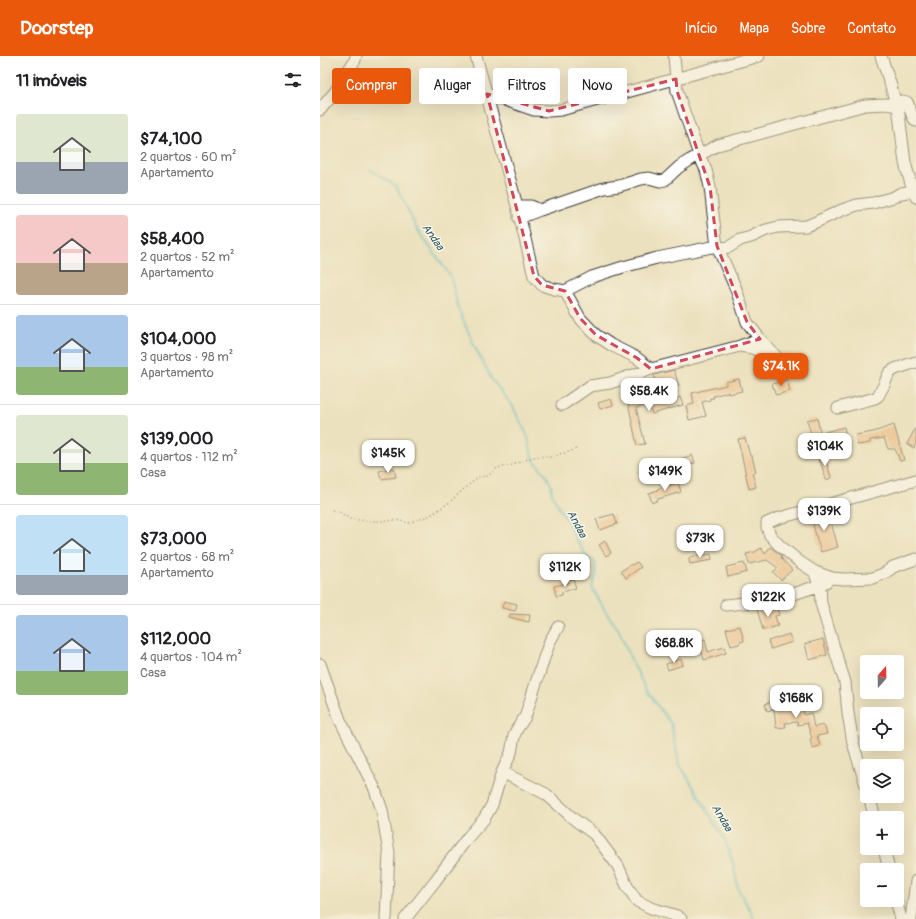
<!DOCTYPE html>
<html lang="pt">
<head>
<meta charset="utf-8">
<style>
	:root { --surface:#fff; --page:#f2f2f2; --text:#202124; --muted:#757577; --line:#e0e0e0; --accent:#ea580c }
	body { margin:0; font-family:Pangolin,sans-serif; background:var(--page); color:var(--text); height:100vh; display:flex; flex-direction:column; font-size:15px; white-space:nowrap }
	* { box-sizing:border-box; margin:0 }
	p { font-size:13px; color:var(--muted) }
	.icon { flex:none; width:22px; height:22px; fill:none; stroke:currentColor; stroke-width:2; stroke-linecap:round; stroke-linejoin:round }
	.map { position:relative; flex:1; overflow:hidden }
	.panel { display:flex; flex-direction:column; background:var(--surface); width:320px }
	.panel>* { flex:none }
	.top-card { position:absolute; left:12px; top:12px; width:380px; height:36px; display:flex; gap:8px }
	.needle { width:26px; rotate:20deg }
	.controls { position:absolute; left:540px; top:599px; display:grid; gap:8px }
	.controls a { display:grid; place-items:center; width:44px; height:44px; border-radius:4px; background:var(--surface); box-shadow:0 4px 16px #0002; font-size:20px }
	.price { position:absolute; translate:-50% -34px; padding:0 9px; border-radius:8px; background:#fff; color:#222; font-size:13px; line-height:26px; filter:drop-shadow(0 1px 2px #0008) }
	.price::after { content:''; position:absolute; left:50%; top:24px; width:12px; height:9px; margin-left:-6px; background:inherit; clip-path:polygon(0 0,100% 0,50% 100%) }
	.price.current { background:var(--accent); color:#fff }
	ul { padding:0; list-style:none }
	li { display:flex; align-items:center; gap:12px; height:100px; padding:0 16px }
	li+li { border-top:1px solid var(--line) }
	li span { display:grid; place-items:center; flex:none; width:112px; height:80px; border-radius:4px; color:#555 }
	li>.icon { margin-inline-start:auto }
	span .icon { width:48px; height:48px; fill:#fffc; stroke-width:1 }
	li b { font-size:17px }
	h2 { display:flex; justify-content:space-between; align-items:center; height:48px; padding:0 16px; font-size:17px }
	.pill { padding:0 14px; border-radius:4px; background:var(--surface); box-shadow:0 4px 16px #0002; font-size:14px; line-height:36px }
	.pill.current { background:var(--accent); color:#fff }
	header { display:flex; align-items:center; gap:24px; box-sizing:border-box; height:56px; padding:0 20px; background:var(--accent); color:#fff }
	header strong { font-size:19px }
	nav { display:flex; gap:22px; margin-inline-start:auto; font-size:14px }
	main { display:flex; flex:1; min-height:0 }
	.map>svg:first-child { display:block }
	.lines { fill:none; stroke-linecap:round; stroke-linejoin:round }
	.stream { stroke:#4bb8c6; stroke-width:2.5 }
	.building { fill:#efad73 }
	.minor-casing { stroke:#3b3a34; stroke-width:13 }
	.path { stroke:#3b3a34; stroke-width:1.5; stroke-dasharray:1 3; stroke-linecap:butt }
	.minor { stroke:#fff; stroke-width:11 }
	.marked { fill:none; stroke:#d1495b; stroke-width:3; stroke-dasharray:8 5; stroke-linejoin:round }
	.labels { text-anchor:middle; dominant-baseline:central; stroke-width:3; stroke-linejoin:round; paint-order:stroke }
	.water-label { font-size:11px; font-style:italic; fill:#2f5a60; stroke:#fbf7ec }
</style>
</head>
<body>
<header>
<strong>Doorstep</strong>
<nav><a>Início</a><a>Mapa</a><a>Sobre</a><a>Contato</a></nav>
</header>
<main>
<section class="panel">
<h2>11 imóveis<svg class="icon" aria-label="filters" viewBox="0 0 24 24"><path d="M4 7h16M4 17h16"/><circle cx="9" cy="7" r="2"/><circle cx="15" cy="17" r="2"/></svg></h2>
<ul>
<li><span style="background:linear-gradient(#dfe7d0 60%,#9aa5b1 0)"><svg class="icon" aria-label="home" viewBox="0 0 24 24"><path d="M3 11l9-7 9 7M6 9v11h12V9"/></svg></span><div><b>$74,100</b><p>2 quartos · 60 m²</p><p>Apartamento</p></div></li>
<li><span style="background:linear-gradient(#f6c9c9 60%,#b9a48a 0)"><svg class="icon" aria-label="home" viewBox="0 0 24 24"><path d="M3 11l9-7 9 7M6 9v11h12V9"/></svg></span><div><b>$58,400</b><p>2 quartos · 52 m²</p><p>Apartamento</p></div></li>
<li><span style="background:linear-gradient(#a9c7e8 65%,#8fb573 0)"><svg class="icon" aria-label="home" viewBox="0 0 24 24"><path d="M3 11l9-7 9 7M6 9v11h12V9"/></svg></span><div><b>$104,000</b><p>3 quartos · 98 m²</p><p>Apartamento</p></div></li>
<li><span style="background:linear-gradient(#dfe7d0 60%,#8fb573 0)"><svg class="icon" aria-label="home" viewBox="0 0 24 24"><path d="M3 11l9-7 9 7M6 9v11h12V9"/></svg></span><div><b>$139,000</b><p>4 quartos · 112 m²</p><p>Casa</p></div></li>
<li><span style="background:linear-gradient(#bfe0f5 75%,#9aa5b1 0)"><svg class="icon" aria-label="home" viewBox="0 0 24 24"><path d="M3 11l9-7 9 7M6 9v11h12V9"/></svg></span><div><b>$73,000</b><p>2 quartos · 68 m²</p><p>Apartamento</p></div></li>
<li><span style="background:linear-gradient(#a9c7e8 70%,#8fb573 0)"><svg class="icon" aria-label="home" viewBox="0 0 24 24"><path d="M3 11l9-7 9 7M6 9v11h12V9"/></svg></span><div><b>$112,000</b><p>4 quartos · 104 m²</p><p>Casa</p></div></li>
</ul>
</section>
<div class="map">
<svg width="596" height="863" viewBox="0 0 596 863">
	<rect width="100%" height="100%" fill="#fbf7ec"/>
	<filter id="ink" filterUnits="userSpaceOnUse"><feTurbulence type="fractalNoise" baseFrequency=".025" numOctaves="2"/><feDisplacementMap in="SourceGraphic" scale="8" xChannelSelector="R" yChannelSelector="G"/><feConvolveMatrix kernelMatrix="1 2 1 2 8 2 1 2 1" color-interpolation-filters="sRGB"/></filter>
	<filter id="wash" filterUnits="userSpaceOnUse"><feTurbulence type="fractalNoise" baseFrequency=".012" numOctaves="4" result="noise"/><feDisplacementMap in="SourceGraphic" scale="16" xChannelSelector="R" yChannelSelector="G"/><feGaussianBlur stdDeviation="0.9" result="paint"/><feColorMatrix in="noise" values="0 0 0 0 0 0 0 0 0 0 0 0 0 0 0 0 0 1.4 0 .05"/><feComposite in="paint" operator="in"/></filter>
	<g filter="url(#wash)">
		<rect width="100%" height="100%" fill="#ece1be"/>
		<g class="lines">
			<path class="stream" d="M51,114l25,16 21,43 34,48 7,31 15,35 19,37 20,25 16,32 3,16 4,9 11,13 5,10 1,9 8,16 8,11 7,17 12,19 8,5 1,13 -4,12 15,27 12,16 9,23 18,37 25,34 8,39 46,77 8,23 5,26 12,21 4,9"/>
		</g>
		<g id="blocks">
			<path class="building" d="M354,314l5,16 -21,5 -4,-16z
				M419,323l3,12 -13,3 -1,-2 -15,4 1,2h-4v2l-8,2 4,14 -17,4 -3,-14 8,-2 -2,-11 34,-8v-3z
				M467,324l3,11 -14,4 -4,-11z
				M335,339l3,9 22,-7 3,8 -31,9 -3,-10 -13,4 9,36 -8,1 -9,-42z
				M291,343l2,6 -13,4 -2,-6z
				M497,362l3,13 -9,3 -4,-14z
				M574,369l10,35 -4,1 -5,-12h-7l-4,-11 -14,2v3l-13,2 -1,-10 17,-3z
				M524,371l2,9 -23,6 -2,-9z
				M596,371v16l-2,5 -7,-4z
				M425,382l5,18h2l4,16 -4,1 4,14 -7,2 -11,-50z
				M372,399l3,8 -22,6 -11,4v-1l-14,5 -2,-6z
				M505,400l6,22 -5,2 -5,-17 -2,-1 -1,-4z
				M74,412l2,9 -15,2 -2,-8z
				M358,427l3,9 -23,7v1l-6,3 -3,-10 9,-3 -1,-1z
				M508,456l10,35 -17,5 -5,-16 -5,-20z
				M294,458l3,10 -17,6 -4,-11z
				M285,485l6,12 -5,3 -7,-11z
				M450,491l12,9 -1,2 11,12 -11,10 -8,-8 5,-4 -11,-8 -18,4 -3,-10 9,-2 6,-4 4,6z
				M391,498l1,6 -22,4 -1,-5 1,-1v-1l10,-2v1z
				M317,506l4,5 -15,11 -5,-7 11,-7v1z
				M424,507l3,9 -19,5 -2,-10z
				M253,523l3,9 -14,4v3l-6,1 -2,-10 14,-3v-3z
				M184,545l13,3 -2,7 -13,-3z
				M451,551l1,3 5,-2 2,7 -4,1 3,10 -15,4 -6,-21z
				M190,558l20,1 -1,7 -20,-5z
				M420,570l4,15 -4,1 -1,2 -8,2 -5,-17z
				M469,578l3,8 -21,7 -3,-8z
				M385,583l3,13 16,-5 2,6 -22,7 -5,-19z
				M503,583l4,16 -18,5 -4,-16z
				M361,603l2,6 -15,5 -2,-6z
				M463,643l3,10 16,-4 2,10 7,-2 3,14 10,-2 3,9 -10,2 3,10 -8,2 -2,-9 2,-1 -5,-15 -9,2 -1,-3 -12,1 1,4 -10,1 -2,-19 -7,2 -2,-7z"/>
		</g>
	</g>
	<g filter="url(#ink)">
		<use href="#blocks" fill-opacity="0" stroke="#3b3a34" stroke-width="1"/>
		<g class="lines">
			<defs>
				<path id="minor" d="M156,0l41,150 17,70 8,9 12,4 11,2 27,-14 31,-10 34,-9 60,-12 5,2 7,-1 11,-7 11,-3 15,-7 12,-3 28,-1 10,-4 26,-12 15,-5 16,-2 21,-6 7,-4 15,-2
					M354,0l3,35 22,64 7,15 4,17 3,27 4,32 19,43 11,33 13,17 20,22
					M561,0l10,30 3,11 4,9 7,57 8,28 3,6
					M167,38l47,16 15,1 12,-1 198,-54
					M578,50l4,-5 5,1 6,15 3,4
					M0,54l15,-18 20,-32 1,-4
					M197,150h14l9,4
					M199,162l21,-8 64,-22 15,-2 22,-7 8,-1 11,3 5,-1 14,-13 11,-7 28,-15 147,-40 22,-1 11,2
					M245,235l15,27 16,17 15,10 26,13 14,11
					M420,290l12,2 23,10
					M242,349l28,-19 20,-3 41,-14 89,-23 20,-7
					M518,352l37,-10 3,-2 6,-11 5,-12 6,-4 21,-7
					M596,424l-140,39 -9,4v4l3,8 9,10 22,18 14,9 17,6 12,1 29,-1 12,-5 8,-6 23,-8
					M495,516l1,5 4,8 1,18 14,48 10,31 3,31 5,30 14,46
					M406,549l53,-6 41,-14 7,-4
					M0,608l20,56 34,67 8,23 7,43 -3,66
					M182,716l44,22 29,26 19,14 24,32 9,20 10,15 14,7 26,8 4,3
					M549,740l6,22
					M564,792l5,22
					M576,844l5,19
					M85,863l30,-38 33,-44 16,-18 8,-14 10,-33 9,-19 3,-17 3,-7 8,-12 20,-62 5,-14 8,-14
					M591,863l5,-38"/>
			</defs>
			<use href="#minor" class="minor-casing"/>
			<path class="path" d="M12,454l7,2 11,7 22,2h13l11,-1 13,3 22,-8 19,-13 15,-14 14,-11 9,-1 9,-8 15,-3 21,-8 13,-1 7,2 6,-4 7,-1 10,-4"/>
			<use href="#minor" class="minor"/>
		</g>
	</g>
	<path d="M0 0H596V863H0ZM356,23l1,12 33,96 7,59 30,76 13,17 -109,30 -14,-11 -41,-23 -16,-17 -15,-27 -23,-6 -8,-9 -47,-182 62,17z" fill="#ece1be" fill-opacity=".55" fill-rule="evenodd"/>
	<path class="marked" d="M356,23l1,12 33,96 7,59 30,76 13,17 -109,30 -14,-11 -41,-23 -16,-17 -15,-27 -23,-6 -8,-9 -47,-182 62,17z"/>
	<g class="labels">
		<g class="water-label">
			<text transform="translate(113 181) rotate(55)">Andaa</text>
			<text transform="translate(257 468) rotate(62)">Andaa</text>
			<text transform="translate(402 762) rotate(59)">Andaa</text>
		</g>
	</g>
</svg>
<div class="controls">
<a><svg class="needle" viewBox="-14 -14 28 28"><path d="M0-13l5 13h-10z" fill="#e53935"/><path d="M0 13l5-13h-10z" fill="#757577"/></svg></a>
<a><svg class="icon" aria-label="locate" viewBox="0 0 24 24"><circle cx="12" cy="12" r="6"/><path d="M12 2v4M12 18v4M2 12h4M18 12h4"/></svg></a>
<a><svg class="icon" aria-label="layers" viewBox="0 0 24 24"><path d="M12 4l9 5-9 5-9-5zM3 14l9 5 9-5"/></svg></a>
<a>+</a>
<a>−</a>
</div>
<b class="price current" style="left:461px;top:331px">$74.1K</b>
<b class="price" style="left:329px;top:356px">$58.4K</b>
<b class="price" style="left:505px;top:411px">$104K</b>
<b class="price" style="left:68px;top:418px">$145K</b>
<b class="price" style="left:345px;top:436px">$149K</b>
<b class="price" style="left:504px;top:476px">$139K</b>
<b class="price" style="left:380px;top:503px">$73K</b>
<b class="price" style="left:245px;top:532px">$112K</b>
<b class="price" style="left:448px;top:562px">$122K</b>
<b class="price" style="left:354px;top:608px">$68.8K</b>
<b class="price" style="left:476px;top:663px">$168K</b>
<div class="top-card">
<a class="pill current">Comprar</a>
<a class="pill">Alugar</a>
<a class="pill">Filtros</a>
<a class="pill">Novo</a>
</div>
</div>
</main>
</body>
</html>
